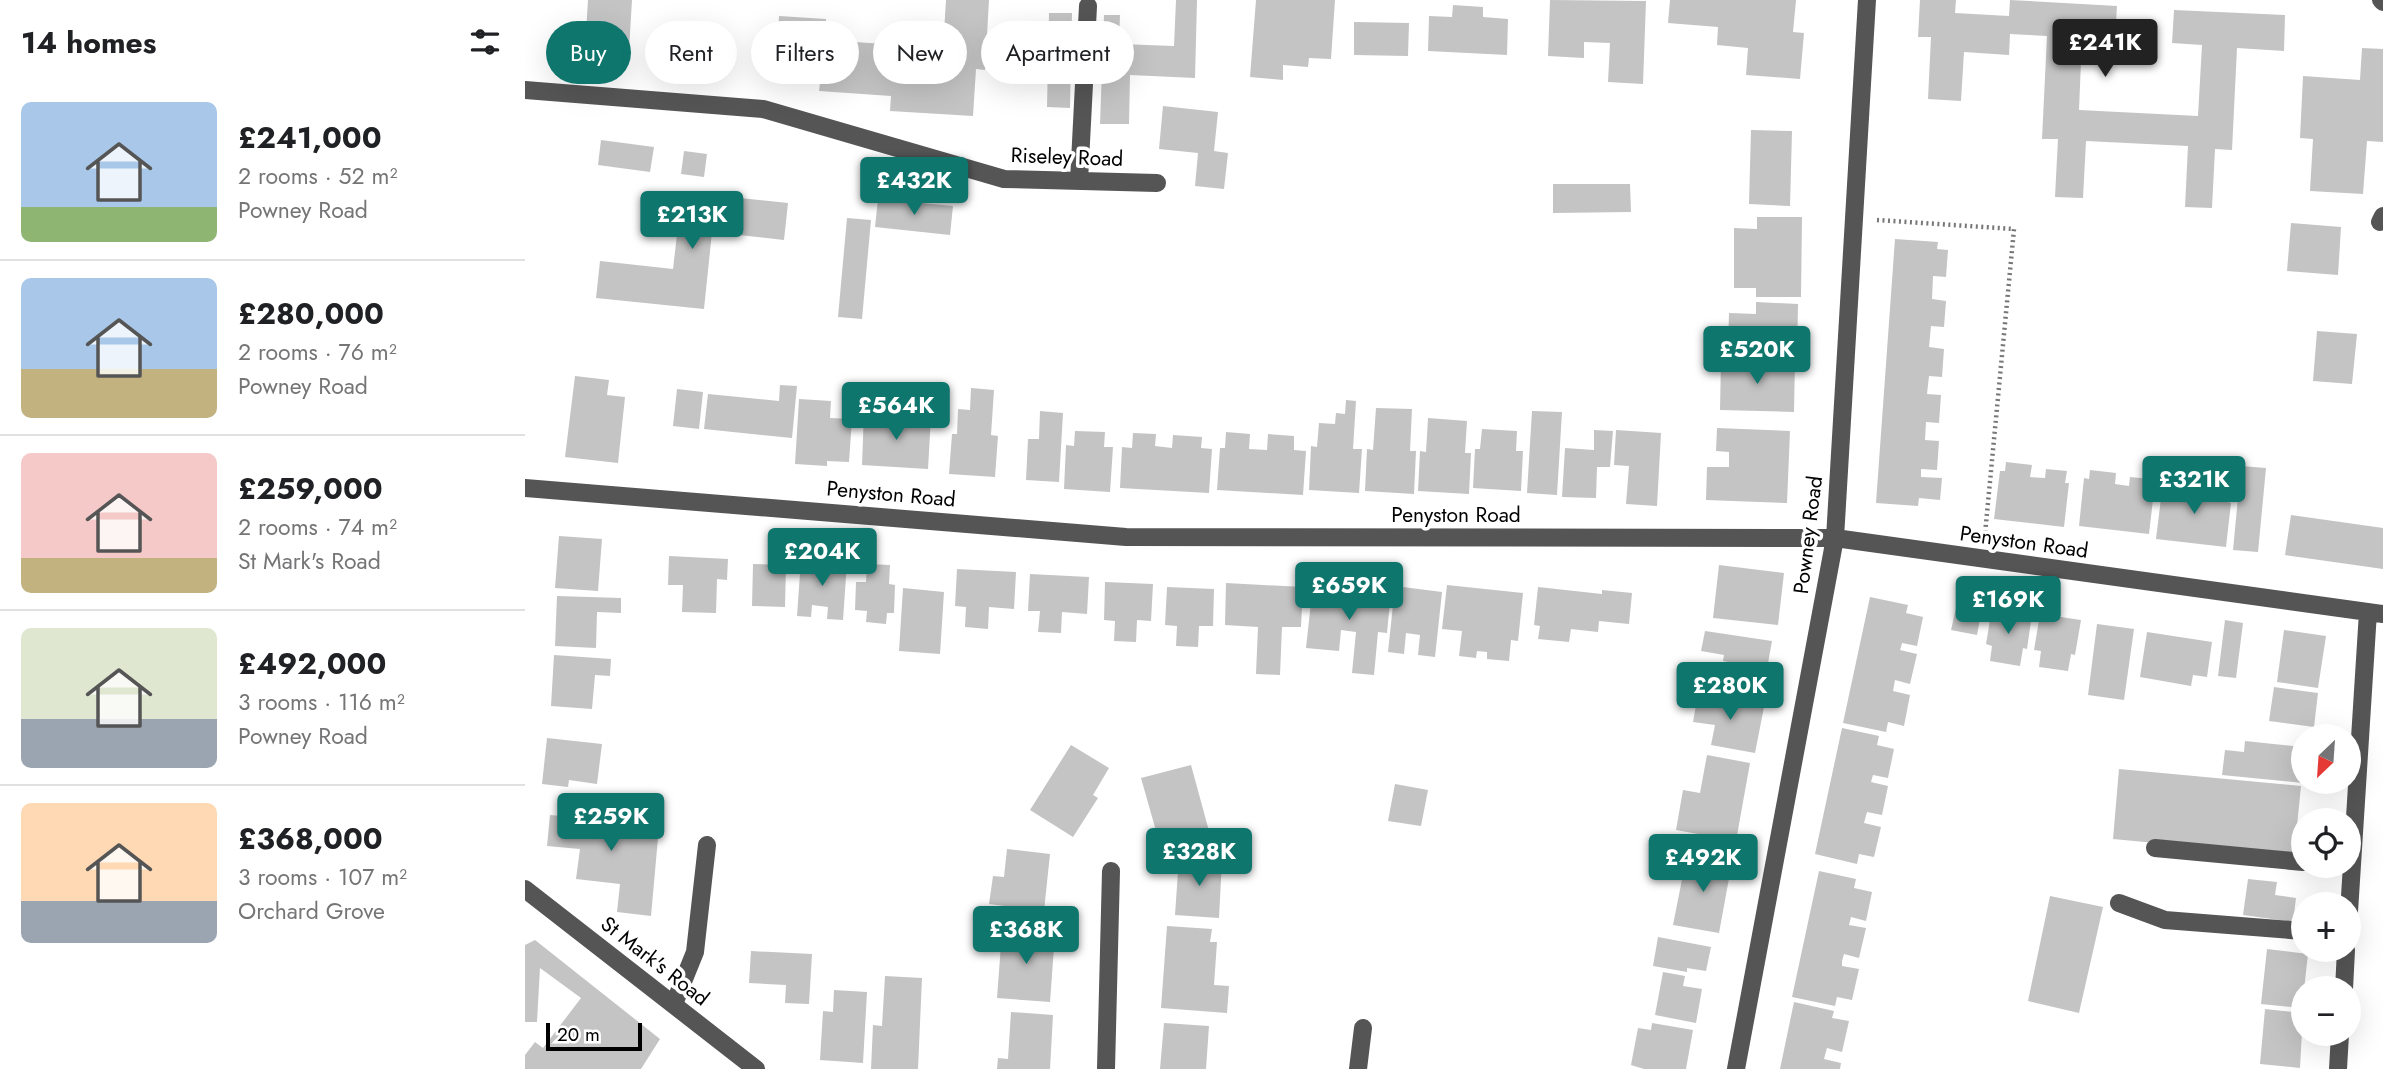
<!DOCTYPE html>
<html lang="en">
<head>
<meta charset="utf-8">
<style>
	:root { --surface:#fff; --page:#f2f2f2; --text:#202124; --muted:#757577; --line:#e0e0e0; --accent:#0f766e }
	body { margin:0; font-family:Jost,sans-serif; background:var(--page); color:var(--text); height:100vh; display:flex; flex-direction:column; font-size:26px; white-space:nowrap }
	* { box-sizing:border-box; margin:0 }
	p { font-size:23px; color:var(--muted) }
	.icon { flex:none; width:38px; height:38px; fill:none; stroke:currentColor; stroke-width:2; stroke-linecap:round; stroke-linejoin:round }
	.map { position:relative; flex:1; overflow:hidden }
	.side { display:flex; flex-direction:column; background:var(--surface); width:525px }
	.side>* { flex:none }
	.guide { position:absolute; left:21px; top:21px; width:665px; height:63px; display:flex; gap:14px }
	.needle { width:46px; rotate:205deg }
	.controls { position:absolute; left:1766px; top:724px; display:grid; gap:14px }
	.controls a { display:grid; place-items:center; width:70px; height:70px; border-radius:50%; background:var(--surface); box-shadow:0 7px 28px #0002; font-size:35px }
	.scale { position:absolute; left:21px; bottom:18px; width:96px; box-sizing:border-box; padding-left:7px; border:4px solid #000; border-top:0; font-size:19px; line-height:24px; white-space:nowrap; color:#000; -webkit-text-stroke:5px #fff; paint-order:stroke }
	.price { position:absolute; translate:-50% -60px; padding:0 16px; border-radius:7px; background:var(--accent); color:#fff; font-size:23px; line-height:46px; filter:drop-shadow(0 2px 4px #0008) }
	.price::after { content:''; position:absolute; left:50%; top:42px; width:21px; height:16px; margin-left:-10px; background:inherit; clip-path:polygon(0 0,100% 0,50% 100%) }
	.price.active { background:#222; color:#fff }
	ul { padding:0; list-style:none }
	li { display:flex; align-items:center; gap:21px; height:175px; padding:0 21px }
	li+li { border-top:2px solid var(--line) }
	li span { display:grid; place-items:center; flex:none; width:196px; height:140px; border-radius:10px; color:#555 }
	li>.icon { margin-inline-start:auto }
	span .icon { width:84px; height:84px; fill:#fffc; stroke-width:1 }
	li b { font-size:30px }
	h2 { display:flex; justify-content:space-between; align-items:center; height:84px; padding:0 21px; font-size:30px }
	.tag { padding:0 24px; border-radius:32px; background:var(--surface); box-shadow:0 7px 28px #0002; font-size:24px; line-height:63px }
	.tag.active { background:var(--accent); color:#fff }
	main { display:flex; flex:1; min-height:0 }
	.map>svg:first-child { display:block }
	.building { fill:#c4c4c4 }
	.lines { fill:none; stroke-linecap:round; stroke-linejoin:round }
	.path { stroke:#777; stroke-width:4.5; stroke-dasharray:2 3.5; stroke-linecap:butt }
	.minor { stroke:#555; stroke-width:18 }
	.labels { text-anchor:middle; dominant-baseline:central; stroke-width:7; stroke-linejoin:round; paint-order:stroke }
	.street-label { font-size:21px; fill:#000; stroke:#fff }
</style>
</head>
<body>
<main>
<section class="side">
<h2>14 homes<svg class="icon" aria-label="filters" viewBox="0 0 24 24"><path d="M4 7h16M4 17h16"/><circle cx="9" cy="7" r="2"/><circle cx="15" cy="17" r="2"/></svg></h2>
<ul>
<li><span style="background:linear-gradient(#a9c7e8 75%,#8fb573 0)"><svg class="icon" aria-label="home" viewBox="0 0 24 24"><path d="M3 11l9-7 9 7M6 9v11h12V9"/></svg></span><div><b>£241,000</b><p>2 rooms · 52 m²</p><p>Powney Road</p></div></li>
<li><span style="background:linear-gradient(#a9c7e8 65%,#c2b280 0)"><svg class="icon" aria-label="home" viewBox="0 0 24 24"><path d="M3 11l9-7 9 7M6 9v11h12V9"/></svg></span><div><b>£280,000</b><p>2 rooms · 76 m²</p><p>Powney Road</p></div></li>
<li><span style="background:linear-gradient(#f6c9c9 75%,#c2b280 0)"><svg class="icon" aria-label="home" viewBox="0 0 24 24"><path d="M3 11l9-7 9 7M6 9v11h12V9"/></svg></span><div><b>£259,000</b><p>2 rooms · 74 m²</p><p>St Mark's Road</p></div></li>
<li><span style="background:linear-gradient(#dfe7d0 65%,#9aa5b1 0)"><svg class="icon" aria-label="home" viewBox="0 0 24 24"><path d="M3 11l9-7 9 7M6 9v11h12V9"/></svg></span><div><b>£492,000</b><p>3 rooms · 116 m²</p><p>Powney Road</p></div></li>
<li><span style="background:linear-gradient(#ffd9b3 70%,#9aa5b1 0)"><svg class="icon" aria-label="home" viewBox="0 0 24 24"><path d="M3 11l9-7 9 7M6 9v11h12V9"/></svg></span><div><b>£368,000</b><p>3 rooms · 107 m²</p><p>Orchard Grove</p></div></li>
</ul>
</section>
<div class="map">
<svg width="1858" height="1069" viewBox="0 0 1858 1069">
	<rect width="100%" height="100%" fill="#fff"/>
	<path class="building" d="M63,0h44l-3,50 -44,-2z
		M421,0h43l-4,70 -9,-1 -3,47 -83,-5 1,-15 -72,-5 2,-17 -45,-3 3,-55 47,3 -1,21 74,5 -1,16 33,2 -1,17 11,1z
		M651,0h21l-2,78 -65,-3 -1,49h-29l4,-109h16l-1,29 55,2z
		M731,0h79l-4,59 -22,-1 -1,9 -25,-2v15l-33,-3z
		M1025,0l96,1 -3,83 -35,-2 2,-39 -26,-1v16l-36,-2z
		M1145,0h126l-3,32 11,1 -4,46 -54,-4 2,-27 -31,-3 1,-18 -50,-4z
		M1395,0h36l-1,13 54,3 1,-16 107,6 -2,33 -33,-2 -3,73 119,6 4,-71 -30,-2 2,-33 111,5 -1,36 -47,-3 -5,102 -17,-1 -3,59 -27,-1 3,-61 -102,-5 -3,57 -28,-1 3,-58h-16l5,-103 -37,-2 -1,21 -45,-3 -3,49 -33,-2 3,-62h-13z
		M928,5l30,2v10l25,2 -1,36 -79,-4 1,-35 23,1z
		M524,13h23l-2,95 -23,-1z
		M829,22l55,1 -1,33 -54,-1z
		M1837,48l21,1v93l-16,-1 -4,53 -53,-3 3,-52 -13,-1 3,-62 57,4z
		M638,106l55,6 -4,39 14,2 -4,36 -29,-3 3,-33 -39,-4z
		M1226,130l41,1 -2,75 -41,-2z
		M76,140l53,7 -4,25 -52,-7z
		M159,151l23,3 -3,23 -23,-3z
		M1028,184h77l1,28 -78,1z
		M157,192l106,11 -4,37 -72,-8 -8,77 -108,-11 4,-37 73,8z
		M353,199l75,7 -3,29 -75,-8z
		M1232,217h45l-1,80h-45v-9h-22v-60l23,1z
		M322,218l24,2 -9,99 -24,-2z
		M1766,223l50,4 -3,48 -51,-4z
		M1370,239l43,3 -1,7 11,1 -2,27 -13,-1 -1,23 14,2 -2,26 -13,-1 -2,21 15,2 -2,28 -13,-1 -2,18 14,1 -2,28 -13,-1 -1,18 14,1 -2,29 -16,-1v8l21,1 -2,22 -21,-2 -1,8 -42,-3z
		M1231,302l42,2 -1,54 -44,-1 1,-12h-26l1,-32 27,1z
		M1792,331l40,3 -5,50 -39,-3z
		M1196,359l74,2 -1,51 -74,-2z
		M50,376l34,4 -2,15 18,2 -7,66 -53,-6z
		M255,385l17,1 -5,52 -88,-9 4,-35 71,7z
		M446,388l23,2 -3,45 7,1 -3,41 -46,-3 3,-40h5l1,-25 12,1z
		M152,389l26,3 -4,37 -26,-3z
		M274,399l32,2 -1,17 22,1 -3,43 -22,-1v5l-32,-2z
		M821,400l10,1 -3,48h9l-3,44 -50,-3 2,-44 6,1 2,-24 16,1 1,-11 9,1z
		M851,408l36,1 -2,42h6l-2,43 -49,-3 2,-42 6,1z
		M515,411l23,2 -4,69 -33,-2 2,-41h11z
		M1007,411l30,1 -5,83 -30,-2z
		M339,412l19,1v9l30,2v-9l18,1 -3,53 -66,-4z
		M903,418l39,3 -2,32h6l-2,41 -51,-3 2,-40 6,1z
		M1192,428l73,3 -3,72 -81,-3 1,-33h22v-15l-13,-1z
		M957,429l35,2 -1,20h7l-2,40 -48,-3 2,-39h5z
		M1069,430l19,1 -3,36h-13l-1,31 -34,-1 3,-49 29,2z
		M1091,430l45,3 -4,73 -31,-2 3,-38 -15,-1z
		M550,431l30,1 -1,15h9l-3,45 -46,-3 2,-44 8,1z
		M701,432l24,2 -1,15 18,1 1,-16 26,2v14l12,1 -3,44 -86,-5 3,-42h5z
		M608,433l23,1 -1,12 17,2 1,-13 29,2 -1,11 11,1 -3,44 -89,-5 2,-41 10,1z
		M1481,462l26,3 -2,12 15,1 1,-9 21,2 -2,12h4l-5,44 -70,-8 6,-48h5z
		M1716,466l25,2 -8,84 -25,-2z
		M1565,470l26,3 -1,11 14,2 1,-9 21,2 -1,11 4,1 -5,43 -70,-8 5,-48 5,1z
		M1643,482l26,3 -1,11 14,2 1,-9 21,2 -1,11 3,1 -5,44 -70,-8 6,-49 5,1z
		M1766,515l92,13v41l-98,-14z
		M34,536l43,3 -4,52 -43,-3z
		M144,556l59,3 -1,21 -10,-1 -1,34 -34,-1 1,-27h-15z
		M276,559l46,3 -4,58 -16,-1 1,-12 -16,-2 -1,12 -14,-1z
		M228,564l33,1 -1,42 -33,-1z
		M342,564l23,1 -1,19 6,1 -1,28h-7l-1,11 -20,-2 1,-11 -12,-1 1,-28h10z
		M1194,565l65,8 -6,52 -65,-7z
		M432,569l59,3 -2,37 -25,-2 -1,22 -23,-2 1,-20 -11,-1z
		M505,574l59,3 -2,37 -25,-2 -1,21 -23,-1 2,-21h-12z
		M580,582l48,2 -2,37 -14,-1 -1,22 -22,-1 1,-20 -11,-1z
		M701,583l77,4 -2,40h-19l-2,48 -24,-1 2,-47 -33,-2z
		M788,584l78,8 -4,41 -9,-1 -4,43 -22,-2 4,-41 -15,-2 -2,21 -33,-3z
		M922,585l76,8 -5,48 -7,-1 -2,21 -22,-2v-7l-10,-1 -1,7 -17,-2 3,-25 -20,-2z
		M870,586l47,6 -7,65 -17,-2 2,-20 -14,-2 -2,21 -16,-2z
		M642,587l47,2 -1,37h-14l-1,21 -22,-1 1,-20 -12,-1z
		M1013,587l64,7v-4l30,3 -3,31 -30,-3 -1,11 -27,-3 -2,13 -31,-3 2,-13 -6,-1z
		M378,588l41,4 -4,62 -41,-3z
		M32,596l64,2v15l-24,-1 -1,36 -41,-2z
		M1345,597l38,8 -2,8 17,4 -6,29 -15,-3 -1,4 -1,3 17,4 -7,30 -15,-4 -2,11 17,4 -6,31 -16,-4 -2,10 -43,-9z
		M1431,608l25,5 -4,22 -26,-5z
		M1467,608l40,6 -5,35 -4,-1 -3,18 -30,-5 2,-15 -6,-2z
		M1515,614l41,6 -6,35 -4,-1 -3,17 -29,-4 2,-16 -7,-1z
		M1700,620l18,3 -7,55 -18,-2z
		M1572,624l37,5 -10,71 -36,-5z
		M1759,630l42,6 -8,52 -41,-6z
		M1180,631l67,10 -5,28 -44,-8 1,-6 -23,-4z
		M1622,632l65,10 -5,35 -14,-2 -2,11 -51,-9z
		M29,655l57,4 -1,17 -15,-1 -3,34 -41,-3z
		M1198,664l44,8 -5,27 -60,-11 4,-21 16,3z
		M1749,687l44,6 -4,34 -45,-6z
		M1173,694l66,13 -9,46 -44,-8 4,-20 -22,-3z
		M1317,728l37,8 -2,9 17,4 -6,29 -15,-3 -2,7 17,4 -6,29 -15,-3 -3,11 17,4 -7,30 -15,-3 -2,10 -42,-10z
		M22,738l55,6 -5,40 -28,-4 -1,7 -26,-3z
		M1720,741l58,6v36l-81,-8 3,-25 19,2z
		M546,745l38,23 -16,27 5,3 -25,39 -43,-27z
		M1182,755l43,8 -14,78 -60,-11 7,-40 17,3z
		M666,765l18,66 -49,14 -19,-67z
		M1594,769l182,17 -7,70 -181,-17z
		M870,784l33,6 -7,36 -33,-5z
		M58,803l38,3 -1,17 39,4 -8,89 -34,-4 3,-28 -44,-5 4,-30 -33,-3 3,-31 32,3z
		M482,849l43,5 -6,57 -55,-7 4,-28 11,1z
		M1162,854l45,8 -13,71 -46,-8z
		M654,857l43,3 -3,58 -44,-3z
		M1294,871l37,8 -2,9 18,4 -6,29 -15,-4 -2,8 17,3 -7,30 -15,-4 -2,7v5l17,3 -7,31 -15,-3 -2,9 -43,-9z
		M1723,879l29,3 -2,13 21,3 -3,24 -50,-7z
		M1525,896l53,11 -24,106 -51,-12z
		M642,926l45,3 -2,13h7l-3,43 15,1 -2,27 -66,-5z
		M477,931l53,3 -5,68 -53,-4z
		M1133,937l53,10 -5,24 -19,-3v4l-34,-6z
		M10,940l125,99 -19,30h-116v-14l10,-13 8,6 38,-50 -41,-30 -3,54h-12v-77z
		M1742,949l41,5 -6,54 -41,-4z
		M226,951l61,3 -3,50 -24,-1 1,-18 -37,-2z
		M1138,972l22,4 -2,10 19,3 -6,34 -41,-8z
		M360,976l37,2 -4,91h-47l2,-44 9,1z
		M309,990l33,2 -4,71 -43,-3 3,-49 10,1z
		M1269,1002l40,9 -2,7 17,3 -7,31 -15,-4 -2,7 -1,4 17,4 -1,6h-60z
		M1740,1009l38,4 -3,55 -40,-4z
		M486,1012l42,3 -3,54h-53l1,-11 10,1z
		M639,1023l45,3 -3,43h-46z
		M1127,1023l41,7 -7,39h-42l-13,-4 7,-37 13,2z"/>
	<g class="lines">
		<path class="path" d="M1352,220l137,9 -29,305"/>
		<path class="minor" d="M1856,0l2,2
			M0,90l238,19 241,70 153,4
			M554,181l9,-175
			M1855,222l3,-6
			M0,488l601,49 709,1 548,76
			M1630,848l148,14
			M0,889l231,180
			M1594,903l46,17 138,11
			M1824,912l19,-300
			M1819,989l2,-39
			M149,1004l21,-52 12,-107
			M581,1069l5,-198
			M833,1069l5,-41
			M1211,1069l99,-531 32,-538
			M1813,1069l2,-35"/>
	</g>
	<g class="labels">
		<g class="street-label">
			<text transform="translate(542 157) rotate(2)">Riseley Road</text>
			<text transform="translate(366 494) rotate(5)">Penyston Road</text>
			<text x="931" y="515">Penyston Road</text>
			<text transform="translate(1283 535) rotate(-83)">Powney Road</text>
			<text transform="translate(1499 542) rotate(8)">Penyston Road</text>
			<text transform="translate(130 961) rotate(38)">St Mark's Road</text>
		</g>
	</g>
</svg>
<div class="controls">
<a><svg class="needle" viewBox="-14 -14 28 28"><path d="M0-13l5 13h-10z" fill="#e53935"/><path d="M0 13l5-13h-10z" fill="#757577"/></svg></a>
<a><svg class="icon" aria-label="locate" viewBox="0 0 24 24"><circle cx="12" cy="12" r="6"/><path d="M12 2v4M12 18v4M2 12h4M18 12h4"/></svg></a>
<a>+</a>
<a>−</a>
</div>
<div class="scale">20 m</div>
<b class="price active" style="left:1580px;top:79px">£241K</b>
<b class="price" style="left:389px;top:217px">£432K</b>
<b class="price" style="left:167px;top:251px">£213K</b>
<b class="price" style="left:1232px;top:386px">£520K</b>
<b class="price" style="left:371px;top:442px">£564K</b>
<b class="price" style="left:1669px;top:516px">£321K</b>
<b class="price" style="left:297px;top:588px">£204K</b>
<b class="price" style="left:824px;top:622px">£659K</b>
<b class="price" style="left:1483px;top:636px">£169K</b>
<b class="price" style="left:1205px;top:722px">£280K</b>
<b class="price" style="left:86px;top:853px">£259K</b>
<b class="price" style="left:674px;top:888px">£328K</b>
<b class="price" style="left:1178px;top:894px">£492K</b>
<b class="price" style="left:501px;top:966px">£368K</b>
<div class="guide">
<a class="tag active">Buy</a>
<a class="tag">Rent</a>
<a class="tag">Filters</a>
<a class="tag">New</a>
<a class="tag">Apartment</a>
</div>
</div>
</main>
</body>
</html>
